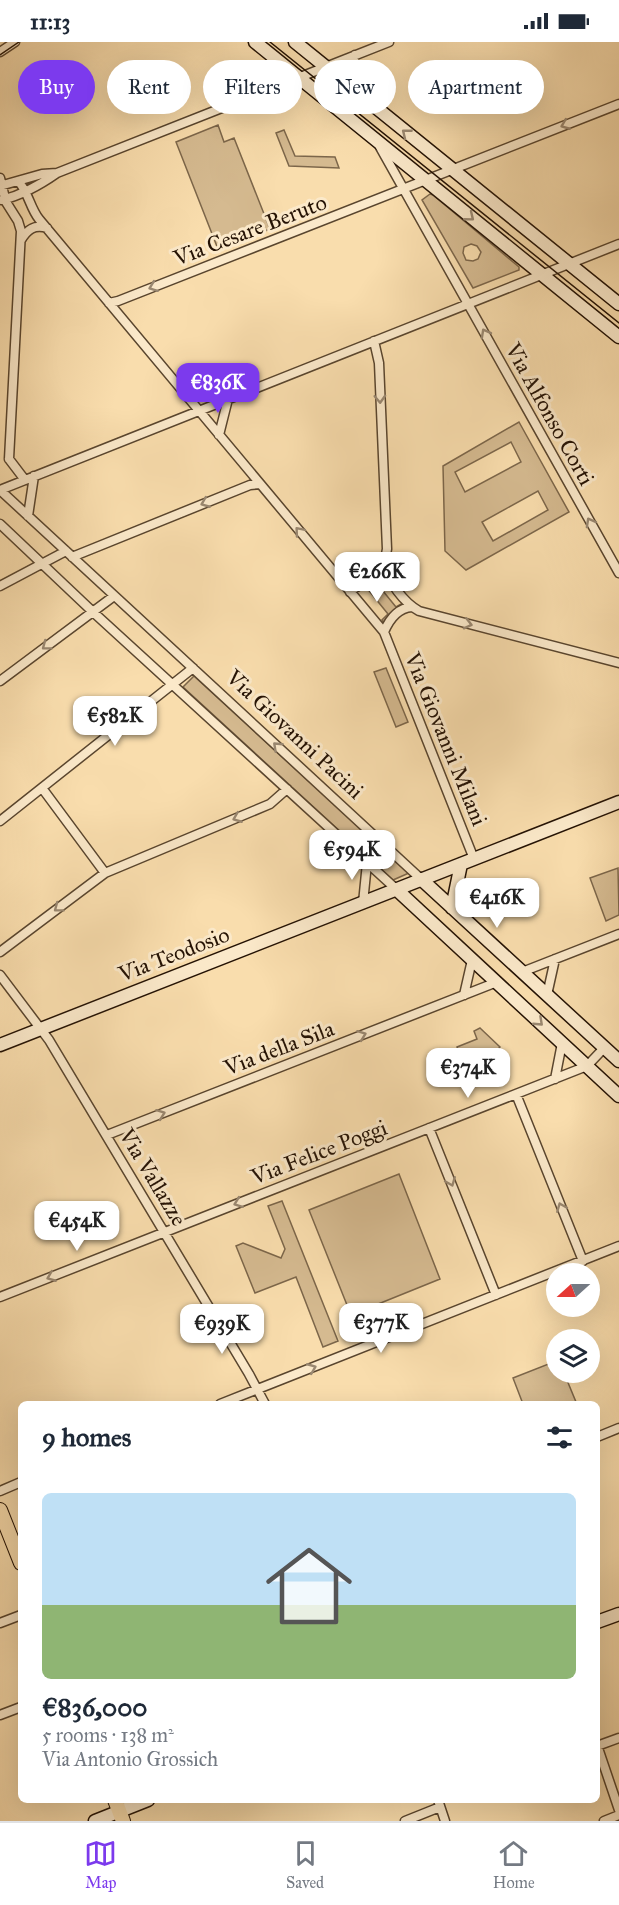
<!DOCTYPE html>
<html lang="en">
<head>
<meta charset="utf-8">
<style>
	:root { --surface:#fff; --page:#f6f6f7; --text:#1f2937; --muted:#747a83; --line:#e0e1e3; --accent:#7c3aed }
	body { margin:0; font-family:"IM FELL Great Primer",serif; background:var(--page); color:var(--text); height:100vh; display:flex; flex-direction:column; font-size:22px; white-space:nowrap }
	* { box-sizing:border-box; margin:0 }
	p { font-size:20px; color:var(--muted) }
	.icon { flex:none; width:33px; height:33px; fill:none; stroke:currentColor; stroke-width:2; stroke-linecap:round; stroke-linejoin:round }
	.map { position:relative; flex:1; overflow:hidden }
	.drawer { position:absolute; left:18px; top:1359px; width:582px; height:402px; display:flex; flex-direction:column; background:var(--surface); border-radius:9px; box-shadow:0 6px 24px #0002 }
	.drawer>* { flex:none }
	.banner { position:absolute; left:18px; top:18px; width:584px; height:54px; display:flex; gap:12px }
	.needle { width:39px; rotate:249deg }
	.tools { position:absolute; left:546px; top:1221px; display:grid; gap:12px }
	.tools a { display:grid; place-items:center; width:54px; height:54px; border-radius:50%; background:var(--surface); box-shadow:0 6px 24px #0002; font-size:30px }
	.price { position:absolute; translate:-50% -51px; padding:0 14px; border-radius:12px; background:#fff; color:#222; font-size:20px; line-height:39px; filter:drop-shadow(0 2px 3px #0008) }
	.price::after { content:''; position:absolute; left:50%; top:36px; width:18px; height:14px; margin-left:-9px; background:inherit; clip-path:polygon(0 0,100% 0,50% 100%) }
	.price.active { background:var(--accent); color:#fff }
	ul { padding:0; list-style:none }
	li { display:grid; align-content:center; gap:12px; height:318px; padding:0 24px }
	li span { display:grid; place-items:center; height:186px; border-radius:9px; color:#555 }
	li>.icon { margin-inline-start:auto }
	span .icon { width:108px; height:108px; fill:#fffc; stroke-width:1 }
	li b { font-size:26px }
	h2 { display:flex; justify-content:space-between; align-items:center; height:72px; padding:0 24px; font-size:26px }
	.pill { padding:0 21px; border-radius:27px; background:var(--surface); box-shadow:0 6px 24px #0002; font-size:21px; line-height:54px }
	.pill.active { background:var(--accent); color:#fff }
	.status { display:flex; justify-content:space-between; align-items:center; height:42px; padding:0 30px; background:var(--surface); direction:ltr }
	.status svg { height:16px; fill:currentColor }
	.tab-bar { display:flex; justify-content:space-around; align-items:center; height:84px; border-top:2px solid var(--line); background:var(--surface); font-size:16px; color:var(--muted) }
	.tab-bar a { display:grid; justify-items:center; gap:3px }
	.tab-bar .active { color:var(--accent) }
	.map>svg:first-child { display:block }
	.green { fill:#d5ba90; stroke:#7c664a; stroke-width:1.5; fill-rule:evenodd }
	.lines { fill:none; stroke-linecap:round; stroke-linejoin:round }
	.street-casing { stroke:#59452e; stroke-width:11 }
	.secondary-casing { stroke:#241204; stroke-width:15 }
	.primary-casing { stroke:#241204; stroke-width:16 }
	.street { stroke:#fbe9ca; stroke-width:8 }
	.secondary { stroke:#fbe9ca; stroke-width:12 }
	.primary { stroke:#f9ddad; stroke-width:14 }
	.tram { stroke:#241204; stroke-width:1.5 }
	.oneway { stroke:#9a8871 }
	.labels { text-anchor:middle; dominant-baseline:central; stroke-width:6; stroke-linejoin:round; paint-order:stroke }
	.street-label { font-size:22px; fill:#241204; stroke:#fbe9ca }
</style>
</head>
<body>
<div class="status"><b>11:13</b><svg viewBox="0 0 49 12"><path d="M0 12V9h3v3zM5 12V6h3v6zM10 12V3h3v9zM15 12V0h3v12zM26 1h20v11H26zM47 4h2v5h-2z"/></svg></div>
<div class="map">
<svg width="619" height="1779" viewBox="0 0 619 1779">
	<rect width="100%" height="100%" fill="#f9ddad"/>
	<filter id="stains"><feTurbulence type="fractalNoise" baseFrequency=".00333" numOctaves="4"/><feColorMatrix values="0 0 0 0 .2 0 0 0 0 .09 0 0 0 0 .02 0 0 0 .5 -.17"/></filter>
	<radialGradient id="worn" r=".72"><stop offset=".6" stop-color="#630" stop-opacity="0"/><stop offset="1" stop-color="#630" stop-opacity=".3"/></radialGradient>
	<path class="green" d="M218,83l6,17 10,-4 36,91 -52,20 -42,-107z
		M284,88l11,26 40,1 4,11 -50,-2 -13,-33z
		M430,152l3,1 86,72v3l-46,18 -51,-88zM471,202l6,2 4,6 -3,7 -5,2 -7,-1 -3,-7 1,-6z
		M519,380l50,90 -103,58 -21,-19 -2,-85zM511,400l10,20 -56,30 -10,-20zM538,449l10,19 -55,31 -11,-19z
		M379,531l-5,7 22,27 7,-4 -20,19 -1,-2 6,-6 -22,-27 -7,4 -1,-1z
		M386,626l22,54 -12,5 -22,-55z
		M194,634l215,197 -16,7 -210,-193z
		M618,826l1,47 -13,6 -16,-43z
		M480,986l20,19 -3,3 -22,1 -15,5 -3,-9 20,-8 -3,-8z
		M399,1132l41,105 -89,36 -42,-105z
		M282,1159l56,140 -15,6 -27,-70 -41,16 -19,-47 7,-3 38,15 4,-9 -17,-43z
		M556,1319v11l8,1 12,29 -4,2h-49l-10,-26z"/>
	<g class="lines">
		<defs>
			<path id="street" d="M0,10l15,-10
				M350,45l5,-32
				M269,47l3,-33
				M380,105l239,426
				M0,136l6,24 12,19 3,10 -12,228
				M18,139c10,10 12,27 21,38l345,413 90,227
				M0,144l42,-12 15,-1 332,-131
				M2,158c20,-5 38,-15 55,-27
				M21,198c6,-10 13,-16 26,-12
				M109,261l9,-2 501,-197
				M374,299l5,22 8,186 -3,16
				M219,393l9,-36
				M9,417l16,21
				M0,448l619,-246
				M0,448l421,389
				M28,474l6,-40
				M0,482l93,88 303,277
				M72,515l178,-72 10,-1
				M384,523c5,17 19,37 35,46l200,52
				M0,544l66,-35
				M350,550l34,-27
				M384,590c5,-12 14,-24 28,-25
				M0,639l114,-85
				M42,746l63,85
				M0,779l193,-153
				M363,861l4,-40
				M0,910l105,-79 165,-69 17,-15
				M522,930l97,-38
				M0,933l49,65 200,334 16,30
				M464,953l8,-35
				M547,953l8,-36
				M555,1037l7,-36
				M516,1052l67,167
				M429,1086l67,167
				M107,1093l390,-153
				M0,1255l587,-231 17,-18
				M220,1362l399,-158
				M597,1395l22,-9
				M0,1449l21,-9
				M0,1581l21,-8
				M0,1673l21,-8
				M597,1703l22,65
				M597,1704l22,-8
				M438,1758l7,21
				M405,1779l35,-14
				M604,1779l15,-6"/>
			<path id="secondary" d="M255,0l364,295
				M295,0l324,262
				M421,837l198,182
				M396,847l223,207
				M452,866l9,-44
				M0,1003l619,-243
				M597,1580l22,-8
				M95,1779l53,-21"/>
			<path id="primary" d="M0,1468l21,53
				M115,1758l8,21"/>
		</defs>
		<use href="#street" class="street-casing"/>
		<use href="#secondary" class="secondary-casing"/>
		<use href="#primary" class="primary-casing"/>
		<use href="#street" class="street"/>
		<use href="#secondary" class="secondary"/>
		<use href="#primary" class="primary"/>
		<path class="tram" d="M270,0l349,281
			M0,13l19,-13"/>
	</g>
	<defs><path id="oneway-chevron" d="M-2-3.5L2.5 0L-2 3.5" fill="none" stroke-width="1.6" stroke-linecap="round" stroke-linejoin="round" transform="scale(1.5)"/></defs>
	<g class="oneway">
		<use href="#oneway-chevron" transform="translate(565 83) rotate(158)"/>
		<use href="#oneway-chevron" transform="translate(406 91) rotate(-141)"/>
		<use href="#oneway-chevron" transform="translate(470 175) rotate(39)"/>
		<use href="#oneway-chevron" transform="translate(153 245) rotate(159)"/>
		<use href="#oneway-chevron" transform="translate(485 291) rotate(-119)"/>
		<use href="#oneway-chevron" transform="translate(380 357) rotate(88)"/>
		<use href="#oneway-chevron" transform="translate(205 461) rotate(158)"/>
		<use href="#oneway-chevron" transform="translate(590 480) rotate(-119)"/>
		<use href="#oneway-chevron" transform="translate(299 489) rotate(-130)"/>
		<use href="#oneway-chevron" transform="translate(468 582) rotate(14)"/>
		<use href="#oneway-chevron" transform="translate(46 604) rotate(143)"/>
		<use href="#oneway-chevron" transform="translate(277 704) rotate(-137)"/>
		<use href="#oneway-chevron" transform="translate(237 776) rotate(158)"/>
		<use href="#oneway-chevron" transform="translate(58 866) rotate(143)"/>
		<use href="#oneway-chevron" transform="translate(539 980) rotate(43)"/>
		<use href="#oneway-chevron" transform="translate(362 993) rotate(-21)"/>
		<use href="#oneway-chevron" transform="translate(161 1072) rotate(-21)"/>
		<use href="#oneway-chevron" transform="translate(451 1140) rotate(68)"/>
		<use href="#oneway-chevron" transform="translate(238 1161) rotate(159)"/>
		<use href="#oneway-chevron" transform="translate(561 1165) rotate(-112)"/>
		<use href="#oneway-chevron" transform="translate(51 1235) rotate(158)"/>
		<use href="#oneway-chevron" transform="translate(312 1326) rotate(-22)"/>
	</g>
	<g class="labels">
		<g class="street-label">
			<text transform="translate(250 188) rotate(-21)">Via Cesare Beruto</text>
			<text transform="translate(550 372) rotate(61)">Via Alfonso Corti</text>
			<text transform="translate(295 692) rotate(43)">Via Giovanni Pacini</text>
			<text transform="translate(446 697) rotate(68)">Via Giovanni Milani</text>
			<text transform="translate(174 912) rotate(-21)">Via Teodosio</text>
			<text transform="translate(279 1006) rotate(-21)">Via della Sila</text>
			<text transform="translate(319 1110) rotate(-21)">Via Felice Poggi</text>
			<text transform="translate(153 1135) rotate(59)">Via Vallazze</text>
		</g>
	</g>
	<rect width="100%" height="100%" filter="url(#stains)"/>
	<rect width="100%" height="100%" fill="url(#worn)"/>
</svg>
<div class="tools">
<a><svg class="needle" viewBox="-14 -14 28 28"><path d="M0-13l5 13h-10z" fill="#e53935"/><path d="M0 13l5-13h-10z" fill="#747a83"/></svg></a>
<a><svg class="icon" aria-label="layers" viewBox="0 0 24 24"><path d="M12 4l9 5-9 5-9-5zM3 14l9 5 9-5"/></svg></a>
</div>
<b class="price active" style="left:218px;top:372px">€836K</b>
<b class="price" style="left:377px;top:561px">€266K</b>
<b class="price" style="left:115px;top:705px">€582K</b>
<b class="price" style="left:352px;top:839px">€594K</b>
<b class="price" style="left:497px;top:887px">€416K</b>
<b class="price" style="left:468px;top:1057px">€374K</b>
<b class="price" style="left:77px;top:1210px">€454K</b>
<b class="price" style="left:381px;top:1312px">€377K</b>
<b class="price" style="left:222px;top:1313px">€939K</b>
<div class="banner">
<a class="pill active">Buy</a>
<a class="pill">Rent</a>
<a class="pill">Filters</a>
<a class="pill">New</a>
<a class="pill">Apartment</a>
</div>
<section class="drawer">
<h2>9 homes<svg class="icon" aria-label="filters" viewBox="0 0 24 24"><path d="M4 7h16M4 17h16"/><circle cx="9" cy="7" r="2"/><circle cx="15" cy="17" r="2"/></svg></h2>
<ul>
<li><span style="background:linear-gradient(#bfe0f5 60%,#8fb573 0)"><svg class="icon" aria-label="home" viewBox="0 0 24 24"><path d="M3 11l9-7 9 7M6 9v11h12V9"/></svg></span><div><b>€836,000</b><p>5 rooms · 138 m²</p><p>Via Antonio Grossich</p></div></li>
</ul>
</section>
</div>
<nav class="tab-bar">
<a class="active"><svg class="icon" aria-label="map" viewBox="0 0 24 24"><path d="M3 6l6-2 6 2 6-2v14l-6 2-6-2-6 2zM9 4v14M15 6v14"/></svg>Map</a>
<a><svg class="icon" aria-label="saved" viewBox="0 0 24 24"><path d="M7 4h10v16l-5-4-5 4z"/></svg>Saved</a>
<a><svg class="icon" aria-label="home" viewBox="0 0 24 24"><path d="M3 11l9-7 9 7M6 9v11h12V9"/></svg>Home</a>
</nav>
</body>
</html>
